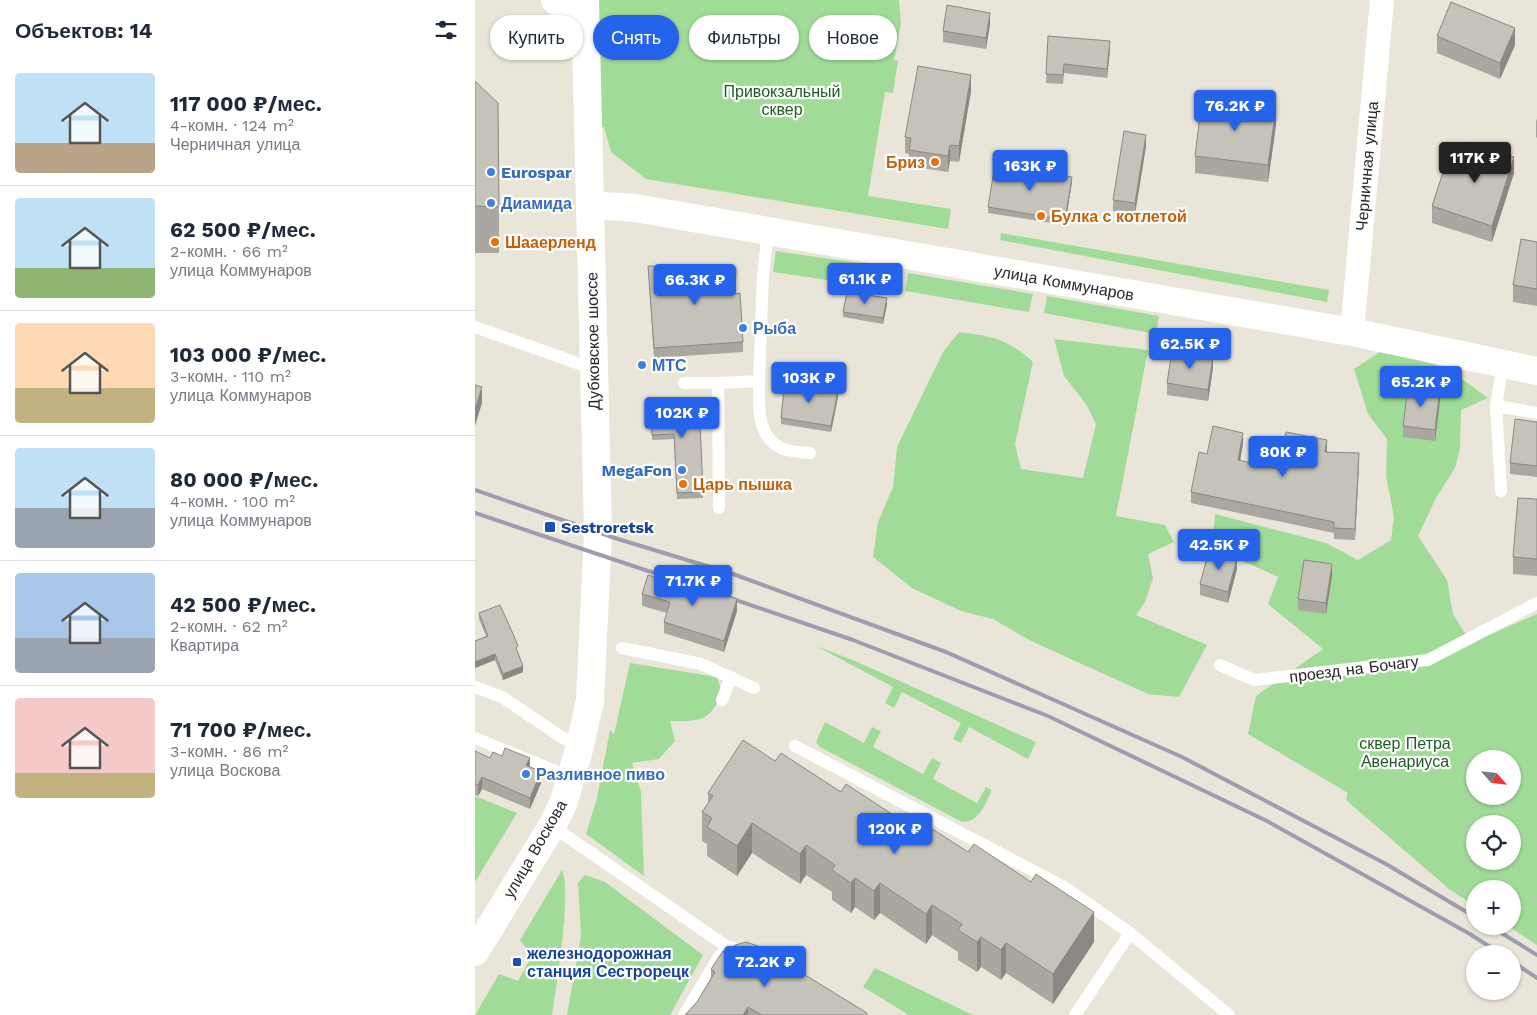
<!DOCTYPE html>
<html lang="ru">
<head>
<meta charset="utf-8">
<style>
	:root { --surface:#fff; --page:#f2f2f3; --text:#1f2937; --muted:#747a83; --line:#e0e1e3; --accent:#2563eb }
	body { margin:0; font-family:"Work Sans",sans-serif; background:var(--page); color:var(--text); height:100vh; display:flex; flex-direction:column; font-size:19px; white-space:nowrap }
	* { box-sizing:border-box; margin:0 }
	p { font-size:16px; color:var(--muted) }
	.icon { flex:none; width:28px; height:28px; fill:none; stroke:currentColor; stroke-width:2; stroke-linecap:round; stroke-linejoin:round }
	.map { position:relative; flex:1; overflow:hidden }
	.sheet { display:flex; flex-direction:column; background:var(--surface); width:475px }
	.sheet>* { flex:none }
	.top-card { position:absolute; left:15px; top:15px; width:475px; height:45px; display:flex; gap:10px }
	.needle { width:32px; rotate:117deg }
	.buttons { position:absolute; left:991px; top:750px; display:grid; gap:10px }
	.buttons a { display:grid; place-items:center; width:55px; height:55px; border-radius:50%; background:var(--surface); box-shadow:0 1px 4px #0004; font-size:25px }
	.price { position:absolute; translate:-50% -42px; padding:0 11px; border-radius:5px; background:var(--accent); color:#fff; font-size:16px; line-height:32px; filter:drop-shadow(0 1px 2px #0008) }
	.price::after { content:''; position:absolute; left:50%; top:30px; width:15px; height:11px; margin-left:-8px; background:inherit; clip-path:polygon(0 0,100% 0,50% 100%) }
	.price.active { background:#222; color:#fff }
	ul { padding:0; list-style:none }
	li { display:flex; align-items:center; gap:15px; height:125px; padding:0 15px }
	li+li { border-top:1px solid var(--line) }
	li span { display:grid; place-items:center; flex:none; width:140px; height:100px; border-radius:5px; color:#555 }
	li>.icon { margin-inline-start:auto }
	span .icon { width:60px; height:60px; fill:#fffc; stroke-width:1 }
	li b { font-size:21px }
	h2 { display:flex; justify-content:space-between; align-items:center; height:60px; padding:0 15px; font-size:21px }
	.chip { padding:0 18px; border-radius:22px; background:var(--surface); box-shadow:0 1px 4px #0004; font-size:18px; line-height:45px }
	.chip.active { background:var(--accent); color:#fff }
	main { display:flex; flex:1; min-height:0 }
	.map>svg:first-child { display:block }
	.green { fill:#a0dc98; fill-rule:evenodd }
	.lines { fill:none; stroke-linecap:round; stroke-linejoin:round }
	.lane { stroke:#fff; stroke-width:12 }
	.street { stroke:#fff; stroke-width:24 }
	.secondary { stroke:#fff; stroke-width:28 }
	.rail { stroke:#9e9db0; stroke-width:4 }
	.wall { fill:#a9a79f }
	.shaded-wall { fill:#898882 }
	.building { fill:#c4c2b9; stroke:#898882 }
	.food-dot { fill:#e8710a; stroke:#fff; stroke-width:2 }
	.shop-dot { fill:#3f7fe0; stroke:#fff; stroke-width:2 }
	.transit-dot { fill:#1a4fb4; stroke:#fff; stroke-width:2 }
	.labels { text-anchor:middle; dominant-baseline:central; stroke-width:4.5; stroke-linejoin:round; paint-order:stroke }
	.park-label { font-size:16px; fill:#1d5d1f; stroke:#fff }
	.food-label { font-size:16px; font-weight:bold; fill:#c56008; stroke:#fff; text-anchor:start }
	.street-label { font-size:16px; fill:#272727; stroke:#fff }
	.shop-label { font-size:16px; font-weight:bold; fill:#366cbe; stroke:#fff; text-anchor:start }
	.transit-label { font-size:16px; font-weight:bold; fill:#164399; stroke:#fff; text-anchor:start }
</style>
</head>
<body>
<main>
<section class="sheet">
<h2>Объектов: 14<svg class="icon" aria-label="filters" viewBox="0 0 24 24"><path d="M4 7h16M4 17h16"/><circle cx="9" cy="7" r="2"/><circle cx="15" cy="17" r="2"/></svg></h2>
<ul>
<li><span style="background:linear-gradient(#bfe0f5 70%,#b9a48a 0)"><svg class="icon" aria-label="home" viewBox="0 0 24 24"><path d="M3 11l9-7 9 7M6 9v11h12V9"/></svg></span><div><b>117 000 ₽/мес.</b><p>4-комн. · 124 m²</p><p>Черничная улица</p></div></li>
<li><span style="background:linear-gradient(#bfe0f5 70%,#8fb573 0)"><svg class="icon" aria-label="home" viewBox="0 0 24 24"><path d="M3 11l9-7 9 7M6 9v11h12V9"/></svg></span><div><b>62 500 ₽/мес.</b><p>2-комн. · 66 m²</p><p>улица Коммунаров</p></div></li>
<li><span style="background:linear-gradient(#ffd9b3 65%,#c2b280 0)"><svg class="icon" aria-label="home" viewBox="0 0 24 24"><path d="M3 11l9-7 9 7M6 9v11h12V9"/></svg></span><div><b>103 000 ₽/мес.</b><p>3-комн. · 110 m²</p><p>улица Коммунаров</p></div></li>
<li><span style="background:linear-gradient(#bfe0f5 60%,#9aa5b1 0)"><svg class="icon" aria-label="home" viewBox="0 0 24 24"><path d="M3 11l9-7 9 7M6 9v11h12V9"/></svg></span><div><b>80 000 ₽/мес.</b><p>4-комн. · 100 m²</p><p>улица Коммунаров</p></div></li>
<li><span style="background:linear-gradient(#a9c7e8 65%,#9aa5b1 0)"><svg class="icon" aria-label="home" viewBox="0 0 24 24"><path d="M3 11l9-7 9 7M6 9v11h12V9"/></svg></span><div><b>42 500 ₽/мес.</b><p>2-комн. · 62 m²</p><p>Квартира</p></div></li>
<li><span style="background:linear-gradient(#f6c9c9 75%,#c2b280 0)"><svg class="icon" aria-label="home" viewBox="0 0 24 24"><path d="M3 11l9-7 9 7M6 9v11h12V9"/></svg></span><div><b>71 700 ₽/мес.</b><p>3-комн. · 86 m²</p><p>улица Воскова</p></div></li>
</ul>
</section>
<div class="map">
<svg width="1062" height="1015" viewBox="0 0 1062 1015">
	<rect width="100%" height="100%" fill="#e9e6d9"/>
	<path class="green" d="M120,0h304l2,24 -7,36 4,1 -5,32 -8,-1 -17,104 83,13 -3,20 -302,-50 -35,-27 -7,-25h-3z
		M526,233l328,57 -2,12 -327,-62z
		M301,251l102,15 -3,21 -102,-15z
		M433,273l125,21 -4,18 -124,-21z
		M572,296l112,20 -3,18 -112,-21z
		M484,332c33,4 49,7 74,30l-18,82 6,25 62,9 13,-54 -10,-20 -22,-28 -10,-37 94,11 -32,166 49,9 9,17 -26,12 5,24 -8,24 -9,13 71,30 -28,52 -31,-3 -117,-53 -38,-22 -32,-8 -49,-23 -39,-31 5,-35 15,-35 4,-40 46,-95z
		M908,350l64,18 41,30 -27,12 -1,39 -5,19 -19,30 -18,38 29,44 6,34 18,29 66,-29v331l-29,-19h5v-37h-38v17l-26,-17 -103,-89 2,-7 -100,-59 8,-38 67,-47 -55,-45 10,-27 -66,-30 3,-33 111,29 32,17 33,-20 3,-23 -8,-41 1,-37 -19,-25 -14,-45zM1000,759h38v37h-38zM1000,824h38v37h-38z
		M341,646l37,14 183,82 -8,17 -59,-32 -8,16 -8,-4 8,-16 -59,-31 -8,16 -9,-5 8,-16z
		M155,663l87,14 5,16c-13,30 -23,28 -52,28l5,20 -16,18 -27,4 9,29 3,84 -58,-42 11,-36 13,-68 4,4z
		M350,722l39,21 8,-16 9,4 -8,16 50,27 9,-16 9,5 -8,16 44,24 9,-16 6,3c-7,14 -12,32 -30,32l-142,-75 -4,-5z
		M0,796l42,17 -42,69z
		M87,870c10,19 -6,120 -10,145h-77l24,-41 19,7 14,-25 -12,-16z
		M110,875l20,7 98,73 -33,60h-103l14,-80 -3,-52z
		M400,968l98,47h-64l-46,-28z"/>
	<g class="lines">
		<path class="lane" d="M0,327l119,42
			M284,381c0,23 -3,53 20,66 8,5 22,5 31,6
			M209,383h34
			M1021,406l41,7
			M1026,491l-5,-85 7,-43
			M244,508l-1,-125 41,-2 4,-106 5,-43
			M147,648l79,16 53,24
			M745,665l34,15 174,-20 109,-57
			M0,687l27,10 61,41 17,8
			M247,700l9,-23
			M0,738l97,40
			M320,746l269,141 66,46 99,82
			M77,826l174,120 23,6
			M209,1015l36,-60
			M600,1015l55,-82"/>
		<path class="street" d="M877,332l30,-332"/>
		<path class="secondary" d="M80,0l31,28
			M115,205l45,3 717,124 185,39
			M0,952l77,-126 11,-22 17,-58 10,-46 8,-168 -13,-532"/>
		<path class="rail" d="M0,490l143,49 115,35 213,78 236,105 204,107 89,53
			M0,513l230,77
			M249,596l129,44 195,76 219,105 203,113 31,20
			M1015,926l47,29
			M1038,962l24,16"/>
	</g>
	<path class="wall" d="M515,24l-4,25 -43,-7v-11z
		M573,36l62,14 -3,28 -43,-5 -1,11 -17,-1z
		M962,36l78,9 -15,34 -63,-26z
		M0,81l24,126v46h-24z
		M496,91l-12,71 -9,-1 -2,11 -39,-6v-12l-4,-1v-16z
		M1062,119v19l-1,-1v-16z
		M801,125l-8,57 -73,-9v-17z
		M671,146l-11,68 -22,-3v-11z
		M984,168l55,5 -22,69 -60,-19v-17z
		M597,182l-7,43 -77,-12v-6z
		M1062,242v64l-24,-4v-17z
		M173,266l87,28 8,48v10l-89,6z
		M412,304l-4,20 -40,-7v-5z
		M738,368l-5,33 -41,-6v-12z
		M363,397l-7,35 -50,-8v-6z
		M224,399l4,99 -26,1 -3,-60 -22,1 -1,-39z
		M965,401l-5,40 -32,-4v-11z
		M1062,422v55l-27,-3v-11z
		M768,444l-3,17 38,8 49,-17 32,12 -4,76 -21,-1v-6l-143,-30v-11l16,-38z
		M1062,499v77l-24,-2v-17z
		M762,569l-9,34 -28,-8v-11z
		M857,576l-6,38 -28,-4v-11z
		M167,594l95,17 -13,41 -60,-19v-11l3,-9 -25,-7z
		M4,613l39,39 5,20 -20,8 -8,-20 -20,8v-27l11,-5 -7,-17z
		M0,751l15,7 40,9 11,16 -11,26 -48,-20 -4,7 -3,-1z
		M300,761l129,61 190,120 -41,62 -47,-31 -5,7 -20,-13 -4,5 -19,-12v-8l-26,-17 -6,9 -46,-31 -6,7 -19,-13 -4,6 -19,-13v-8l-26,-17 -6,9 -48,-31 -15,23 -30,-20v-12l-5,-3v-29l6,-9v-10z
		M251,954l141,61h-182l12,-13 14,-24v-9z"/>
	<path class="shaded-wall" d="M515,13v11l-4,25v-11z
		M1040,28v17l-15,34v-16z
		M635,41v9l-3,28v-9z
		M496,75v16l-12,71v-16z
		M801,108v17l-8,57v-17z
		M671,135v11l-11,68v-11z
		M475,145v16l-2,11v-16z
		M1039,157v16l-22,69v-16z
		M597,177v5l-7,43v-5z
		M412,298v6l-4,20v-6z
		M738,357v11l-5,33v-11z
		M7,387v16l-7,23v-16z
		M965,390v11l-5,40v-11z
		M363,391v6l-7,35v-6z
		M768,433v11l-5,27v-11z
		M852,440v11l-2,12v-11z
		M884,453v11l-4,76v-11z
		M762,558v11l-9,34v-11z
		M857,564v12l-6,38v-11z
		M262,599v12l-13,41v-11z
		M20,654v6l-20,8v-6z
		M48,666v6l-20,8v-6z
		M55,758v11l-4,-4z
		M66,772v11l-11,26v-11z
		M7,777v12l-4,7v-11z
		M277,823v30l-15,23v-30z
		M331,845v30l-6,9v-30z
		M380,878v29l-4,6v-30z
		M405,883v30l-6,7v-29z
		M457,905v30l-6,9v-30z
		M619,912v30l-41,62v-30z
		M506,937v30l-4,5v-30z
		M531,943v30l-5,7v-30z
		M273,1007v8h-5z"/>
	<path class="building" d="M976,2l64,26 -15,35 -63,-27z
		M472,5l43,8 -4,25 -43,-7z
		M573,36l62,5 -3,28 -43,-5 -1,11 -17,-1z
		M443,66l53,9 -12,71 -9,-1 -2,11 -39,-6 2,-12 -6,-1z
		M0,81l23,22 1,104 -24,-1z
		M727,99l74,9 -8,57 -73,-9z
		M649,131l22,4 -11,68 -22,-3z
		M992,142l47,15 -22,69 -60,-20 14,-43 13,5z
		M520,164l77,13 -7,43 -77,-13z
		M1046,239l16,3v47l-24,-4z
		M173,266l88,2 -1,26 5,-1 3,49 -89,6z
		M372,292l40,6 -4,20 -40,-6z
		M697,351l41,6 -5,33 -41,-7z
		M310,381l53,10 -7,35 -50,-8z
		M0,385l7,2 -7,23z
		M933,386l32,4 -5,40 -32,-4z
		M224,399l4,93 -26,1 -3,-59 -22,1 -1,-34z
		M1040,419l22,3v44l-27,-3z
		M738,426l30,7 -5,27 40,9 8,-37 41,8 -2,12 34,1 -4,76 -21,-1v-6l-143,-30 8,-40 8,2z
		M1043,498l19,1v60l-24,-2z
		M734,550l28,8 -9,34 -28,-8z
		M829,560l28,4 -6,39 -28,-4z
		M173,575l28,8 1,-3 60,19 -13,42 -60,-19 6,-20 -28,-8z
		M25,605l14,31 4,10 -2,2 7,18 -20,8 -8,-20 -20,8v-21l13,-5 -9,-23z
		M268,740l32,21 6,-8 60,39 5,-8 58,38 5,-8 59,38 6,-8 57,38 5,-8 58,38 -41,62 -47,-31 -5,7 -20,-13 -4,5 -19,-12 4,-6 -30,-19 -6,9 -46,-31 -6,8 -19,-13 -4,5 -19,-13 3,-5 -29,-20 -6,9 -48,-31 -15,23 -30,-19 5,-9 -10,-6 11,-16 -5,-3z
		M30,748l25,10 -4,7 15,7 -11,26 -48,-21 -4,8 -3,-1v-33l15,7 3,-6 9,4z
		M271,942l12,4 109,67 -1,2h-104l-14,-8 -5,8h-58l12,-13 18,-30 -4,-3 12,-18 3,3 9,-9z"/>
	<g class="food-dot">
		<circle cx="460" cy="162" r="5"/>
		<circle cx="566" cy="216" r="5"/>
		<circle cx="20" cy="242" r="5"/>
		<circle cx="208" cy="484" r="5"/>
	</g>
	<g class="shop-dot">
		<circle cx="16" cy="172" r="5"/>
		<circle cx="16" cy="203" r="5"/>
		<circle cx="268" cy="328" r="5"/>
		<circle cx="167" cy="365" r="5"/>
		<circle cx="207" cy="470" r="5"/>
		<circle cx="51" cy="774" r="5"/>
	</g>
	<g class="transit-dot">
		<rect x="69" y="521" width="12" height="12" rx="2.5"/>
		<rect x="37" y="957" width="10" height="10" rx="2.5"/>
	</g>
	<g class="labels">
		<g class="park-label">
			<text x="307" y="91">Привокзальный<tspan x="307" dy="18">сквер</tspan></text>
			<text x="930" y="743">сквер Петра<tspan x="930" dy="18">Авенариуса</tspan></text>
		</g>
		<g class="food-label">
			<text x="450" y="162" text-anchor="end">Бриз</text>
			<text x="576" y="216">Булка с котлетой</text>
			<text x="30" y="242">Шааерленд</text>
			<text x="218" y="484">Царь пышка</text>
		</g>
		<g class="street-label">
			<text transform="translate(892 166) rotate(-85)">Черничная улица</text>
			<text transform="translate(589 283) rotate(10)">улица Коммунаров</text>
			<text transform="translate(118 341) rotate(-91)">Дубковское шоссе</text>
			<text transform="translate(879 669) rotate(-7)">проезд на Бочагу</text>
			<text transform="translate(60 849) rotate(-60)">улица Воскова</text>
		</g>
		<g class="shop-label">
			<text x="26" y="172">Eurospar</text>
			<text x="26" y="203">Диамида</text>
			<text x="278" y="328">Рыба</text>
			<text x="177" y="365">МТС</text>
			<text x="197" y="470" text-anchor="end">MegaFon</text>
			<text x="61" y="774">Разливное пиво</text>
		</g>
		<g class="transit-label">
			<text x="86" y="527">Sestroretsk</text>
			<text x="52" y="953">железнодорожная<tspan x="52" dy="18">станция Сестрорецк</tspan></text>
		</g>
	</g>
</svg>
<div class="buttons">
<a><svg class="needle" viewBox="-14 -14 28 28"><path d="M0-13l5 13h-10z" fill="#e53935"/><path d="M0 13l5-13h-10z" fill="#747a83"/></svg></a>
<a><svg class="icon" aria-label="locate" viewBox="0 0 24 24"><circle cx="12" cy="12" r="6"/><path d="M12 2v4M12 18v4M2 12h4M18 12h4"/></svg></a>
<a>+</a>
<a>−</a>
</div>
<b class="price" style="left:760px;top:132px">76.2K ₽</b>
<b class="price active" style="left:1000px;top:184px">117K ₽</b>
<b class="price" style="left:555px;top:192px">163K ₽</b>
<b class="price" style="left:390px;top:305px">61.1K ₽</b>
<b class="price" style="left:220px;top:306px">66.3K ₽</b>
<b class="price" style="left:715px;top:370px">62.5K ₽</b>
<b class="price" style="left:334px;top:404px">103K ₽</b>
<b class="price" style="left:946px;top:408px">65.2K ₽</b>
<b class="price" style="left:207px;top:439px">102K ₽</b>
<b class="price" style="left:808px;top:478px">80K ₽</b>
<b class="price" style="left:744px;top:571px">42.5K ₽</b>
<b class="price" style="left:218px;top:607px">71.7K ₽</b>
<b class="price" style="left:420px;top:855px">120K ₽</b>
<b class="price" style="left:290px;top:988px">72.2K ₽</b>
<div class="top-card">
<a class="chip">Купить</a>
<a class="chip active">Снять</a>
<a class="chip">Фильтры</a>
<a class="chip">Новое</a>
</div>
</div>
</main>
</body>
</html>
